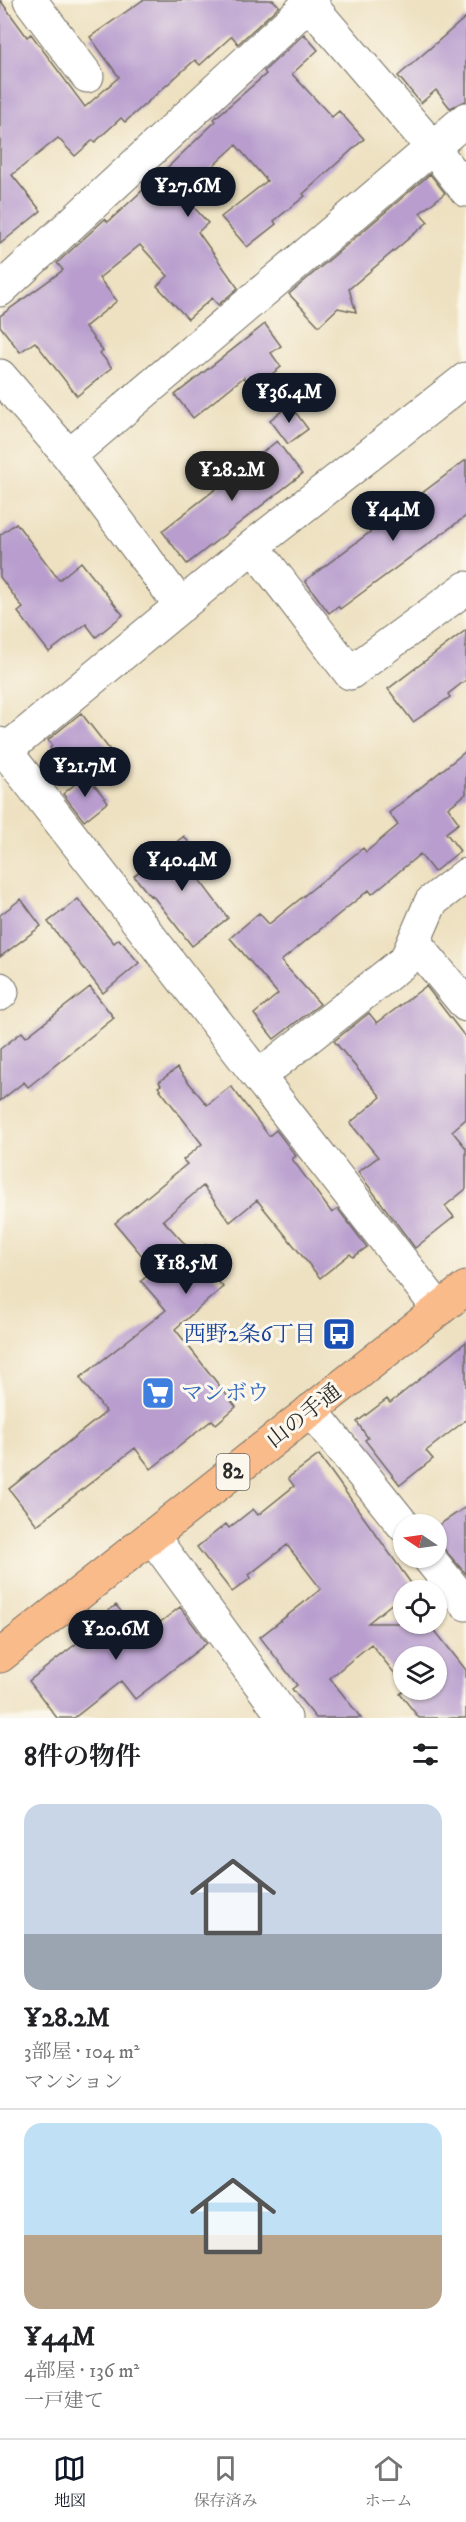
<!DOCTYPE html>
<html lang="ja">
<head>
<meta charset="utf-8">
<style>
	:root { --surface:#fff; --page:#f6f6f6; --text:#202124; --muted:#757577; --line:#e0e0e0; --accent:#111827 }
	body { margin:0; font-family:"IM FELL DW Pica","Noto Serif JP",serif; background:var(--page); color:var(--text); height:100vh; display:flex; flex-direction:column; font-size:22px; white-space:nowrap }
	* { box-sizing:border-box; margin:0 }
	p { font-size:20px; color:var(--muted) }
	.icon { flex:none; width:33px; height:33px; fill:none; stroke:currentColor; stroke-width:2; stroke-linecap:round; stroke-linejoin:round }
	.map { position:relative; height:1718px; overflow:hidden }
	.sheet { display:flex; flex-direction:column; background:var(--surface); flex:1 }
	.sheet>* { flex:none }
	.needle { width:39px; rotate:283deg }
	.buttons { position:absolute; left:393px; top:1514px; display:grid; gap:12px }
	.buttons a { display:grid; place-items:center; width:54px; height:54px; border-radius:50%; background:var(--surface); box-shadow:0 2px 4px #0004; font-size:30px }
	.price { position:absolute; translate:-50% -51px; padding:0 14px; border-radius:21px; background:var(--accent); color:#fff; font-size:20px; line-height:39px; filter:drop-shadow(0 2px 3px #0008) }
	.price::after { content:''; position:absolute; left:50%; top:36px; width:18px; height:14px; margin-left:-9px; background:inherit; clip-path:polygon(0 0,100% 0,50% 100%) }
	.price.selected { background:#222; color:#fff }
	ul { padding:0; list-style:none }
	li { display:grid; align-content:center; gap:12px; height:318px; padding:0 24px }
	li+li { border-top:2px solid var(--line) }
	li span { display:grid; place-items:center; height:186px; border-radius:18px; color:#555 }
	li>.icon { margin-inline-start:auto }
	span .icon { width:108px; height:108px; fill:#fffc; stroke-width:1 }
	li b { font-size:26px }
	h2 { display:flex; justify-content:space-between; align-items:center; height:72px; padding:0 24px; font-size:26px }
	.tabs { display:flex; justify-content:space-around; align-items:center; height:84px; border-top:2px solid var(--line); background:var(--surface); font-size:16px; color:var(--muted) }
	.tabs a { display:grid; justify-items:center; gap:3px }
	.tabs .selected { color:var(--accent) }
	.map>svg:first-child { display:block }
	.building { fill:#b89dce }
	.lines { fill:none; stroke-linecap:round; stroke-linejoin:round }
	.minor-casing { stroke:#6f6b60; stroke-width:35 }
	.major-casing { stroke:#6f6b60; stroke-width:35 }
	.minor { stroke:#fff; stroke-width:33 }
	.major { stroke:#fabb8b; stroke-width:33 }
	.labels { text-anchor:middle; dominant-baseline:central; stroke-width:6; stroke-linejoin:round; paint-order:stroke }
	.shield { fill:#fbf7ec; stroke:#696865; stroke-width:1.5 }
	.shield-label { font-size:21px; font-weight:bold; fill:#2b2b2b }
	.transit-label { font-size:22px; fill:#164399; stroke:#fbf7ec; text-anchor:end }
	.shop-label { font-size:22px; fill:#366cbe; stroke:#fbf7ec; text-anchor:start }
	.street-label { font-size:22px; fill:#2b2b2b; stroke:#fbf7ec }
</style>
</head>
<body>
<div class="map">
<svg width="466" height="1718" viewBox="0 0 466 1718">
	<rect width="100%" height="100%" fill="#fbf7ec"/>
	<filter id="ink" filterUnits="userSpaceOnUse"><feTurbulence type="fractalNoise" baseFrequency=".0167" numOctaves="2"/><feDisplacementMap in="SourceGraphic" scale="12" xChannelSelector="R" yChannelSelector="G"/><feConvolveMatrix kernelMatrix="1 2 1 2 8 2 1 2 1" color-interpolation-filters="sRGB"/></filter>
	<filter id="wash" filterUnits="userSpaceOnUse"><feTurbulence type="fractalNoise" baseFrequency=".008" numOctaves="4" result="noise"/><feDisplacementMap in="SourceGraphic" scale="24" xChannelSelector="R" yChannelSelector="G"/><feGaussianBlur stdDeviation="1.35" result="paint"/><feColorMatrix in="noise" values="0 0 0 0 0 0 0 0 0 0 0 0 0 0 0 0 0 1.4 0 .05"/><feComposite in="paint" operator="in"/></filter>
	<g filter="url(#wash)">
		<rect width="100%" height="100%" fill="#eee1c1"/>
		<g id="blocks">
			<path class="building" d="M0,0l27,37 4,-3 54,73 34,-30 -29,-40 53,-37h130l6,6 -41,38 -6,-8 -32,29 -5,-5 -70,62 -4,-4 -26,24 -2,-2 -18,16 -17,-18 -46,37 29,36 -41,33z
				M466,17v84l-16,7 -14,-18 -15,13 -23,-27z
				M304,34l14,16 -26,24 40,43 7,-6 25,28 -61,55 2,2 -31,25 2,3 -29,23 -26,-30 46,-36 -31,-36 -54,49 26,29 -10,9 40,56 -20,17 -6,-7 -24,21 -31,-33 11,-10 -28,-31 -41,33 18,23 -32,26 18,24 -3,2 12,15 -35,28 -42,-54 -15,10 -20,-26v-10l63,-46 -6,-7 48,-44 3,3 60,-55 48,-46 -2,-2 52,-45 -2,-3z
				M430,174l15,19 -25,20 8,9 -79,67 7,23 -18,-4 -19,18 -30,-32z
				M265,324l16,22 -10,7 10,14 -29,22 -8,-12 -51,41 -18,-23z
				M290,405l18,24 -20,15 -18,-24z
				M277,441l25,33 -115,90 -25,-33z
				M466,460v56l-126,93 -2,-3 -9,7 -24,-32z
				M16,523l43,57 22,-18 42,53 -27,22 -10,-13 -37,28 -31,-40 5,-4 -23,-31v-42z
				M466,630v50l-18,14 2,3 -37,25 -25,-33z
				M81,713l29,37 -37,29 -23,-31 2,-2 -4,-6z
				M466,751v43l-18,14 11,15 -13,10 14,18 -26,21 -14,-18 -48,40 -3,-4 -88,71 39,43 -46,35 -20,-25 24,-20 -48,-56 29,-25 10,11 94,-76 3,4 32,-27 -9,-12z
				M86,775l22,27 -24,19 -21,-27z
				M184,836l16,21 -11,9 39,52 -36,28 -40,-51 -2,1 -16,-20z
				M21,899l20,27 -41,31v-42z
				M78,899l36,44 5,-4 20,24 -36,30 -55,-71z
				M426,986l40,52v81l-14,12 14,17v41l-21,17 9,11 -39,31 -57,-76 20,-15 -28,-34 31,-26 -47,-56 35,-28 8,10z
				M90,987l24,31 -86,69 -4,-5 -24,19v-52l22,-17 4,5z
				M177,1068l30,37 24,-19 38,50 7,-6 20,26 -4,3 40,54 6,-4 29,38 -14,10 -3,-3 -30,24 -63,-78 -27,22 -27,-36 -40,34 31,34 12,-10 16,18 -12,10 13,15 -48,42 61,78 -20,17 -4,-4 -61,49 -16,-21 -98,77 -28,-36 97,-77 -26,-34 86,-68 -25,-29 13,-11 -39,-47 72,-59 -4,-4 19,-16 -44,-57 3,-2 -2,-3z
				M466,1342v78l-40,31 7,8 -33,26 -35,-45 3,-2 -11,-16 30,-23 3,4z
				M319,1455l94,131 -4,4h-5v4l-36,29h61l37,47v48h-47l-19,-24 7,-5h29v-33h-32v29l-33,-41 -41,34 31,40h-45l-24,-29 5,-4 -37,-48 61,-48 -34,-44 -38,30 2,3 -19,14 -35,-45 29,-23 3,4 24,-19 5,6 36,-29 -6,-8z
				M466,1507v67l-30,-34v-13z
				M116,1605l25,32 39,-30 27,36 -72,56 -14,-18 -47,37h-17l-28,-37 57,-45 -4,-5z"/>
		</g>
	</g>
	<g filter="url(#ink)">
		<use href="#blocks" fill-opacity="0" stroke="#6f6b60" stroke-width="1.5"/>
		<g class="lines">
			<defs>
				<path id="minor" d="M30,0l57,76
					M306,0l127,148 33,42
					M0,290l313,-290
					M0,376l69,80 112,150
					M69,456l397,-337
					M253,546l97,127 116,-85
					M0,744l439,565
					M5,751l248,-205 213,-167
					M414,942l52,63
					M0,989l2,3 -2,2
					M259,1076l147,-116 25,-58 35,-27
					M311,1410l93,116
					M152,1536l133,182
					M428,1557l38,47"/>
				<path id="major" d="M0,1656l466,-368"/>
			</defs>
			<use href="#minor" class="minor-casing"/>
			<use href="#major" class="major-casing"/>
			<use href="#minor" class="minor"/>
			<use href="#major" class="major"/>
		</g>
	</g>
	<defs>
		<symbol id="bus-square" viewBox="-11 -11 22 22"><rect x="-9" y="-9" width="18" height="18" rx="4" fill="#1a4fb4" stroke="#fbf7ec"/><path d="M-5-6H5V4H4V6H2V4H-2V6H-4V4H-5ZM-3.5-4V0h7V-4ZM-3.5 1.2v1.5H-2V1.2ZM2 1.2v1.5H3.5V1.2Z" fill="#fff"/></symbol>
		<symbol id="supermarket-square" viewBox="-11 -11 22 22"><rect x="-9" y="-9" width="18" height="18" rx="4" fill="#3f7fe0" stroke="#fbf7ec"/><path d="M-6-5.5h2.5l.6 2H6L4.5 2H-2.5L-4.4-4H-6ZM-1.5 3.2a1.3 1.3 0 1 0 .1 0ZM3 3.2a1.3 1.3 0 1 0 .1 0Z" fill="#fff"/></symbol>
	</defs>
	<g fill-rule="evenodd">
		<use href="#bus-square" x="320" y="1315" width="38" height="38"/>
		<use href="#supermarket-square" x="139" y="1374" width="38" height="38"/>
	</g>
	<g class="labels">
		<rect class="shield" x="216.5" y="1454" width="33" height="36" rx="4.5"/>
		<g class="shield-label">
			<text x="233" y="1472">82</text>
		</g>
		<g class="transit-label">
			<text x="316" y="1334">西野2条6丁目</text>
		</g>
		<g class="shop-label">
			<text x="181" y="1393">マンボウ</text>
		</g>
		<g class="street-label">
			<text transform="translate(304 1416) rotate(-38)">山の手通</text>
		</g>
	</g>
</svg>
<div class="buttons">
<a><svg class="needle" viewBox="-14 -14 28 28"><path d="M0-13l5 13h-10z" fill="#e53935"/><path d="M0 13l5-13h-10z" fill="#757577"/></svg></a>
<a><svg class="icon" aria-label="locate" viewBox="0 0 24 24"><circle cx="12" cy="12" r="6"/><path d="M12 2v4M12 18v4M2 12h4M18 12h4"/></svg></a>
<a><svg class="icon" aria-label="layers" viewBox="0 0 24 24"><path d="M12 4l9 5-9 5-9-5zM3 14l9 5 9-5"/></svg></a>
</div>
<b class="price" style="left:188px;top:218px">¥27.6M</b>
<b class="price" style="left:289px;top:424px">¥36.4M</b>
<b class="price selected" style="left:232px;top:502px">¥28.2M</b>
<b class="price" style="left:393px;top:542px">¥44M</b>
<b class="price" style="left:85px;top:798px">¥21.7M</b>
<b class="price" style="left:182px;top:892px">¥40.4M</b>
<b class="price" style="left:186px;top:1295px">¥18.5M</b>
<b class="price" style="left:116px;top:1661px">¥20.6M</b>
</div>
<section class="sheet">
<h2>8件の物件<svg class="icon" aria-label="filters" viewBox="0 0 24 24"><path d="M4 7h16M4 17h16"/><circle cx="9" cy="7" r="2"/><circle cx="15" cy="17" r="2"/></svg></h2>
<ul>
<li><span style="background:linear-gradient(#c9d6e8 70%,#9aa5b1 0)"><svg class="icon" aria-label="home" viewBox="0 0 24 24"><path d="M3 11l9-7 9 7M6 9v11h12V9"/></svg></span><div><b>¥28.2M</b><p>3部屋 · 104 m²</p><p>マンション</p></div></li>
<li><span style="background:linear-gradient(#bfe0f5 60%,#b9a48a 0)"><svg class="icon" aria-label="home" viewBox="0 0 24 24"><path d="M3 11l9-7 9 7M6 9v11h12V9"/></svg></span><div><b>¥44M</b><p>4部屋 · 136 m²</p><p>一戸建て</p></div></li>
</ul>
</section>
<nav class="tabs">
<a class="selected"><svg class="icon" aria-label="map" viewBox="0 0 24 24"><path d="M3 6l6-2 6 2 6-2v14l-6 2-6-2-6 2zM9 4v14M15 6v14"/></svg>地図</a>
<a><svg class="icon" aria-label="saved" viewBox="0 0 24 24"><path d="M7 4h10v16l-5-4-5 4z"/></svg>保存済み</a>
<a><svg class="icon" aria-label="home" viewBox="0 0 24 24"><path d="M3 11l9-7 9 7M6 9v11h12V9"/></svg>ホーム</a>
</nav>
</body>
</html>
